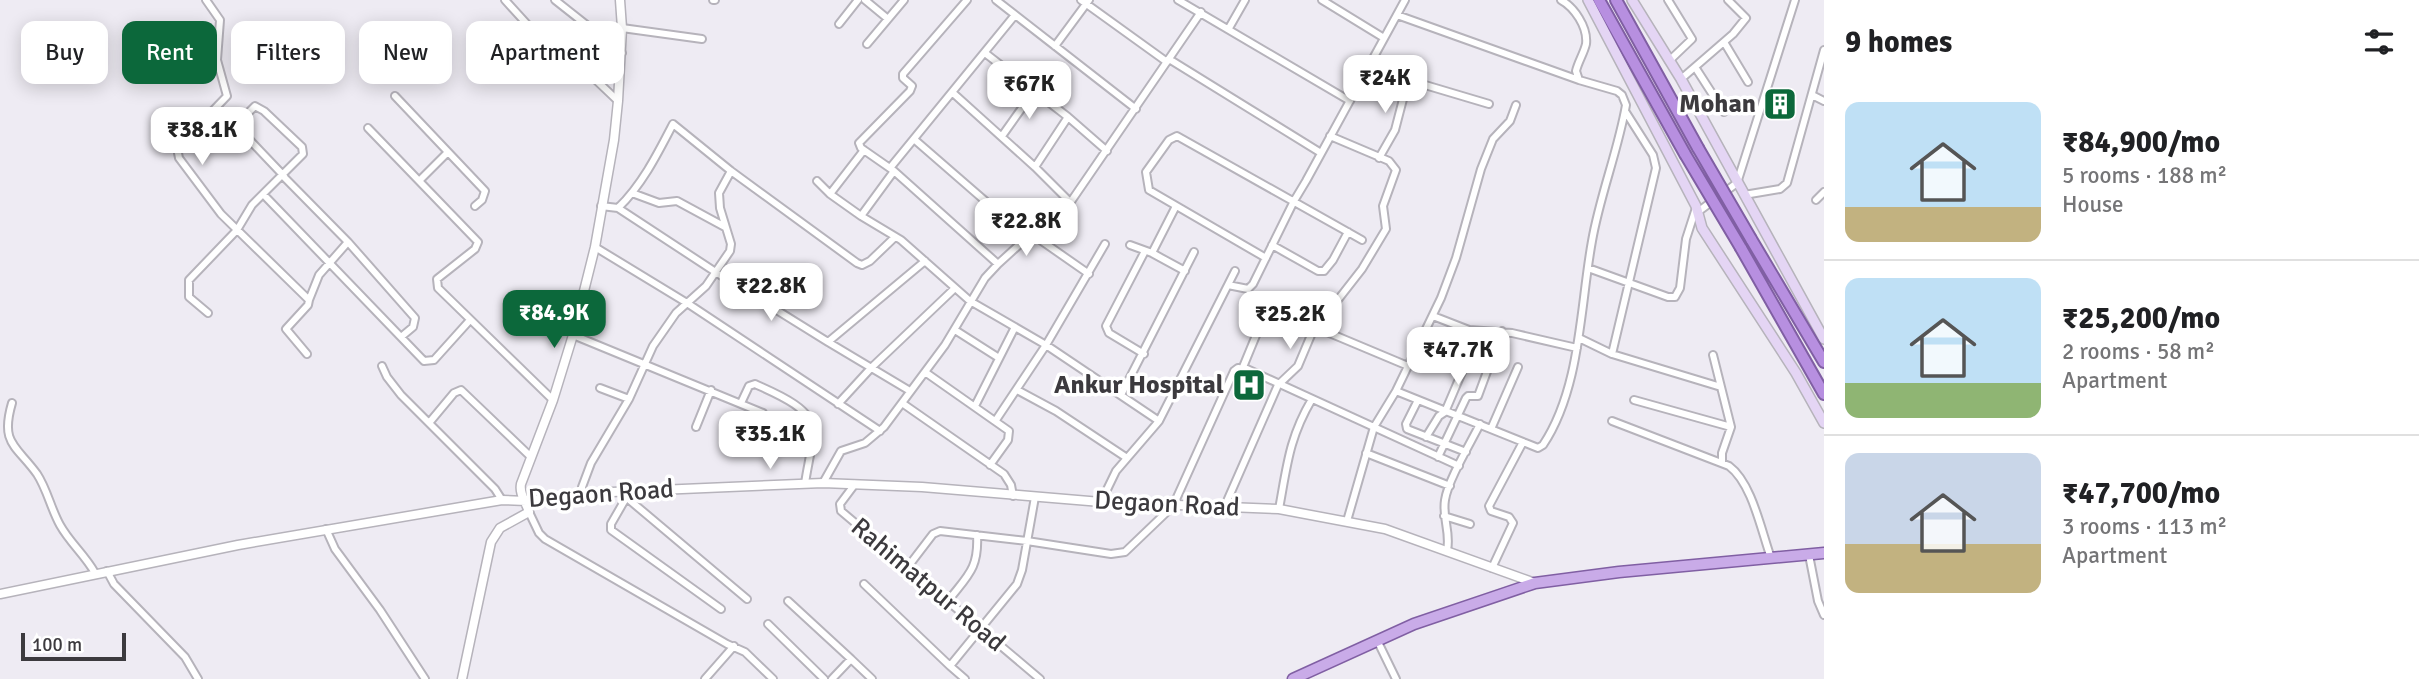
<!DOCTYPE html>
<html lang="en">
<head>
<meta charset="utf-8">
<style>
	:root { --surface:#fff; --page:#f6f6f6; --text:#202124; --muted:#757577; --line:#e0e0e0; --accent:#0c683b }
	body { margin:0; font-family:Signika,sans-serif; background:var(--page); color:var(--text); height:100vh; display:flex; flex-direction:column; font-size:26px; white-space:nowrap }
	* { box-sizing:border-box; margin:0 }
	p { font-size:23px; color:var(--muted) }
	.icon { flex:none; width:38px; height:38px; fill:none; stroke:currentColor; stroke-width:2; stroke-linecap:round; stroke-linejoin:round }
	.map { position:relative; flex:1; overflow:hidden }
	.panel { display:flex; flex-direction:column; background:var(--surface); width:595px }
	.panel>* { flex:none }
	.guide { position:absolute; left:21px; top:21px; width:665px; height:63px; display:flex; gap:14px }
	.scale { position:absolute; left:21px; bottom:18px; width:105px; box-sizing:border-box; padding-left:7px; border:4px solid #3c3a3e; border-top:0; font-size:19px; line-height:24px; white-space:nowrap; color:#3c3a3e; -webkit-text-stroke:5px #fff; paint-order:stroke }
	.price { position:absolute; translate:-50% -60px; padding:0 16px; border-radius:14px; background:#fff; color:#222; font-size:23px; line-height:46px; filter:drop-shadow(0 2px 4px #0008) }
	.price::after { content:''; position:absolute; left:50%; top:42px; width:21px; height:16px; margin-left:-10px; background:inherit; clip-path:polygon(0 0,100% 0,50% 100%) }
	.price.active { background:var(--accent); color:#fff }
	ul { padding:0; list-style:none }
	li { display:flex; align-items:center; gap:21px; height:175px; padding:0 21px }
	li+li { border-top:2px solid var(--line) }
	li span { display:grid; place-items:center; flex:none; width:196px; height:140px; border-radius:14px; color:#555 }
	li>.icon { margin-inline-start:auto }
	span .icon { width:84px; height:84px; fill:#fffc; stroke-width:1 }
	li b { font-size:30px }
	h2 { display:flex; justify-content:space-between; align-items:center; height:84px; padding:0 21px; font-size:30px }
	.chip { padding:0 24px; border-radius:14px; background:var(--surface); box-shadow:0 4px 18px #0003; font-size:24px; line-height:63px }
	.chip.active { background:var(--accent); color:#fff }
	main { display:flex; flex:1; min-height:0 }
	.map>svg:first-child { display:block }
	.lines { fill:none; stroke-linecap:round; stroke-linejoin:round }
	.minor-casing { stroke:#b6b3bb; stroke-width:10 }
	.tertiary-casing { stroke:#b6b3bb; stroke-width:11 }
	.secondary-casing { stroke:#b6b3bb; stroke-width:12 }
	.primary-casing { stroke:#805fa3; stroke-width:13 }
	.trunk-casing { stroke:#805fa3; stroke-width:14 }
	.minor { stroke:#fff; stroke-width:6 }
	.tertiary { stroke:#fff; stroke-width:8 }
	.secondary { stroke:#e4d5f4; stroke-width:9 }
	.primary { stroke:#c9abe8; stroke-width:10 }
	.trunk { stroke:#b78fe0; stroke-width:10 }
	.trunk-bridge-casing { stroke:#805fa3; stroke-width:14; stroke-linecap:butt }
	.trunk-bridge { stroke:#b78fe0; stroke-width:10 }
	.labels { text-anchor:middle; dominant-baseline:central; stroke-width:7; stroke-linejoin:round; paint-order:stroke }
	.poi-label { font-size:26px; font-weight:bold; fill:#3c3a3e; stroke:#fff; text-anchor:end }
	.street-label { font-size:26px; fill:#3c3a3e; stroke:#fff }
</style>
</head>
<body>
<main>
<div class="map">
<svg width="1824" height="679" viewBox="0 0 1824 679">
	<rect width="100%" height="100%" fill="#eeebf3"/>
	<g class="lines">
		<defs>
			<path id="minor" d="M206,0l14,20 -3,40 10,36 -50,52 2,10 42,56 88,86 10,-25 29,-33
				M505,0l31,34 10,8 11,1 61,58
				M555,0l67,53
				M713,0h2
				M865,0l23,19
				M967,0l-64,74v4l9,8 -2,5 -51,52 2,5 33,23 104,93
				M996,0l140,109
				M1081,0l86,62
				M1178,0l172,101
				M1322,0l62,38
				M1561,0c13,7 27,27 25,44 -2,9 -8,18 -10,27l3,9
				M1668,0l24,39 -23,22
				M839,24l19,-24
				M622,28l80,11
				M1229,28l16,-28
				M1724,42l24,40
				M867,44l37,-44
				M1055,46l34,-46
				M985,53l83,64 39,34
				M1169,59l152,94
				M1695,67l29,45
				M1368,68l121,36
				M1681,79l52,-45 13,-16 -18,-18
				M953,93l82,74 35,35
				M1812,95l12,6
				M395,96l90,95 -3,9 -7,6
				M368,128l110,114 -3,7 -38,30 1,9 115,112
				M1002,136l32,-45
				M915,140l114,99
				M1379,158l16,-28 13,-50
				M1035,167l33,-50
				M890,168l125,-153
				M420,180l28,-28
				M817,181l13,13 31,22 40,24 69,61 76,44 113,76
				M632,193l27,10 18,-2 48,26
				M263,194l161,167 10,-1 36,-40
				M830,194l34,-44
				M1744,195l36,-6 7,-6 37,-133
				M1816,200l8,-8
				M601,206l17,2 99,65 111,69 97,-81
				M618,208c24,-23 40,-55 55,-84l58,47 126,92 5,2 8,-4 25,-24
				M1699,211l38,-28 58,-183
				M861,216l33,-45
				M1036,237l53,37
				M1130,245l22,8 33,18
				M1272,245l46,26h6l9,-11 15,-28
				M595,247l92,56 193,128
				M1152,253l24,-47
				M1266,258l-117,-68 -3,-18 23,-32 8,-4 185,104
				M1588,268l80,29h7l5,-9 6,-49 10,-31
				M1228,285l20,4 5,-5 41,-83 12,-20 99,-181
				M208,313l-19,-16v-17l48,-50 15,-25 51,-51 -1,-7 -38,-36 -9,-5 -17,17 6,11 39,41 2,3 63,64 67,76 -2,9 -12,10
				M1433,316l36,14 43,3 65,15
				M955,330l44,28
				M1323,331l14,-30 25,-32 24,-40 -3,-23 13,-36 -7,-9 -59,-25
				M573,335l190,78
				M1579,338l33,16 109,33
				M828,342l82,49
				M307,354l-21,-25 22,-24 1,-5
				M1144,354l-35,-21 -3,-7 39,-75
				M1612,354l44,-186 -3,-13 -28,-44
				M1713,355l18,72 -9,26v10
				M382,366l5,11 14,18 94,94 7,11
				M1243,367l21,-51 8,-7 136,57
				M925,372l84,59 -1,9 -18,25
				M600,388l29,11
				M1017,390l39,21 71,47
				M1396,391l137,55 5,2 5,-3c38,-57 37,-139 49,-204 8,-46 26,-90 34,-136l-4,-10 -5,-4 -38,-11 -182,-65
				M1121,395l73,-143
				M1418,400l-12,24 1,5 59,23
				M1634,400l97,27
				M12,403c-12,41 4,42 25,71 10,15 14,35 23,51 10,18 25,30 35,48
				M741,403l8,-17 6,-2c17,8 57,23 58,46 0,17 -6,37 -8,54
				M902,403l102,71 7,11 2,11
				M838,404l33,-36 84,-80
				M975,406l40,-79
				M996,420l50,-75 59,-101
				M1612,421l117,45c23,17 32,64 42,92
				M429,423l25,-30 7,-3 70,67
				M696,427l15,-37
				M1491,429l27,-62
				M1426,437l13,-21 6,-4 26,-61
				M1366,453l84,33
				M1438,457l28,-59 2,-2h10l24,-65
				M823,483l18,-32 24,-8 19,-16 61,-82 40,-67 13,-14 22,-20 16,-7 13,-10 23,-27 129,-188
				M855,484l-15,20 1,7 199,168
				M630,491l-19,33v6l110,79
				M582,495v-8l9,-24 38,-64 24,-53 23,-33 30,-27 24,-35 1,-7 -11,-36 -1,-15 12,-22
				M627,498l120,101
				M1101,502l15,-31 43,-50 76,-150
				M1224,508l54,-123 20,-19 16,-38
				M1279,509c8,-43 10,-71 33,-110
				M529,512l10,21 6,6 182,105 18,8 28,27
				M1444,516l26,8
				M1347,521l27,-94 22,-36 45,-93 15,-40 25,-89 12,-30 17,-18 6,-16
				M326,529l9,20 45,61 45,69
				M1447,550c4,-17 -5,-32 -2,-50 3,-20 25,-56 35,-76
				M1809,555l9,46 6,14
				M907,568l26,-34 7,-3 87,10 84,13 14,-2 48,-46 61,-135 4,-3 9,1 212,97
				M1492,568l21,-45 -4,-6 -18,-6 -2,-5 34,-64
				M107,571l7,13 71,73 13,22
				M864,584l86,82
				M788,601l63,58 -19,20
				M948,601c19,-25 31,-32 29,-66
				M768,624l56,55
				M1377,640l19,39
				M851,659l21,20
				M705,679l29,-33
				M965,679l-15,-13 67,-82 5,-14 13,-73"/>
			<path id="tertiary" d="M0,594l238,-49 264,-45 24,1 86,-9 211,-9 99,4 179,15 178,7 106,20 150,54
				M462,679l29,-137 9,-14 29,-16c-3,-10 -10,-18 -8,-28l32,-84 20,-65 22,-88 19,-107 4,-39 4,-73 -2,-28"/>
			<path id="secondary" d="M1588,0l108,206 6,22 94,145 28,50
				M1632,0l49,79 143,260"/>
			<path id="primary" d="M1293,679l121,-55 121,-41 84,-11 205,-19"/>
			<path id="trunk" d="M1599,0l86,154
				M1616,0l82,148
				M1751,239l73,123
				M1741,248l83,146"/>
		</defs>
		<use href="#minor" class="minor-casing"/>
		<use href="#tertiary" class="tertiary-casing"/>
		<use href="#secondary" class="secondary-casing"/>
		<use href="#primary" class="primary-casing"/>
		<use href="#trunk" class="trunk-casing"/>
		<use href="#minor" class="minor"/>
		<use href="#tertiary" class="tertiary"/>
		<use href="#secondary" class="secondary"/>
		<use href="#primary" class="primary"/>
		<use href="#trunk" class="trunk"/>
		<defs>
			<path id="trunk-bridge" d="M1698,148l53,91
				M1685,154l56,94"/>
		</defs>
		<use href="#trunk-bridge" class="trunk-bridge-casing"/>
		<use href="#trunk-bridge" class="trunk-bridge"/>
	</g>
	<defs>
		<symbol id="building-square" viewBox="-11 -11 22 22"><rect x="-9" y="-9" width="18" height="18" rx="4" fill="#0c683b" stroke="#fff"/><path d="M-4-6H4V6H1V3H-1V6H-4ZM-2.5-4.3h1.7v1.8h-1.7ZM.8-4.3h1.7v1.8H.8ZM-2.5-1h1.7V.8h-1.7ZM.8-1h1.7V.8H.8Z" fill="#fff"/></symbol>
		<symbol id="hospital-square" viewBox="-11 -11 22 22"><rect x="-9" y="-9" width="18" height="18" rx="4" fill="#0c683b" stroke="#fff"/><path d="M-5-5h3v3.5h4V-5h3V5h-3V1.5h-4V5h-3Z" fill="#fff"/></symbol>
	</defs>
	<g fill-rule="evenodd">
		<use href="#building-square" x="1761" y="85" width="38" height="38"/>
		<use href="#hospital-square" x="1230" y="366" width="38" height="38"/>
	</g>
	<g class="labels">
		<g class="poi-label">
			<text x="1756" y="104">Mohan</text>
			<text x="1224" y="385">Ankur Hospital</text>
		</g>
		<g class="street-label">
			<text transform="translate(601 494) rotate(-4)">Degaon Road</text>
			<text transform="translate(1167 504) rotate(3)">Degaon Road</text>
			<text transform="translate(928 585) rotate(40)">Rahimatpur Road</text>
		</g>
	</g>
</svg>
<div class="scale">100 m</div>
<b class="price" style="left:1385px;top:115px">₹24K</b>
<b class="price" style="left:1029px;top:121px">₹67K</b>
<b class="price" style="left:202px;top:167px">₹38.1K</b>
<b class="price" style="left:1026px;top:258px">₹22.8K</b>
<b class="price" style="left:771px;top:323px">₹22.8K</b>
<b class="price active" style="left:554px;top:350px">₹84.9K</b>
<b class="price" style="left:1290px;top:351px">₹25.2K</b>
<b class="price" style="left:1458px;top:387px">₹47.7K</b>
<b class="price" style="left:770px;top:471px">₹35.1K</b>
<div class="guide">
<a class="chip">Buy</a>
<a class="chip active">Rent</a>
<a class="chip">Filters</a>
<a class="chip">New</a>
<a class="chip">Apartment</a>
</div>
</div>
<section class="panel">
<h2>9 homes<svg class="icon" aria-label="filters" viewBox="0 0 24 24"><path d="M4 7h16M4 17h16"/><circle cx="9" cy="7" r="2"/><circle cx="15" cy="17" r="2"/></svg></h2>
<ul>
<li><span style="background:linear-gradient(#bfe0f5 75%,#c2b280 0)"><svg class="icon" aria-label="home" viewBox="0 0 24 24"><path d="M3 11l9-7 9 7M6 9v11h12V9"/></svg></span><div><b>₹84,900/mo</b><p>5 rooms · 188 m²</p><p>House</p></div></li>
<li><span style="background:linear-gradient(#bfe0f5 75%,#8fb573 0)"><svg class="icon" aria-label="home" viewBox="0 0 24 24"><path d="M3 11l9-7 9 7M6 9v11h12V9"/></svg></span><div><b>₹25,200/mo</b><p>2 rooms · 58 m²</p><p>Apartment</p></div></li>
<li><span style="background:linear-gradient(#c9d6e8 65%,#c2b280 0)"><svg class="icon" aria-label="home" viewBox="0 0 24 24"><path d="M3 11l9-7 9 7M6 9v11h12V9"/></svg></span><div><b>₹47,700/mo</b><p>3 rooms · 113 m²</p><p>Apartment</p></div></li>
</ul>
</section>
</main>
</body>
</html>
